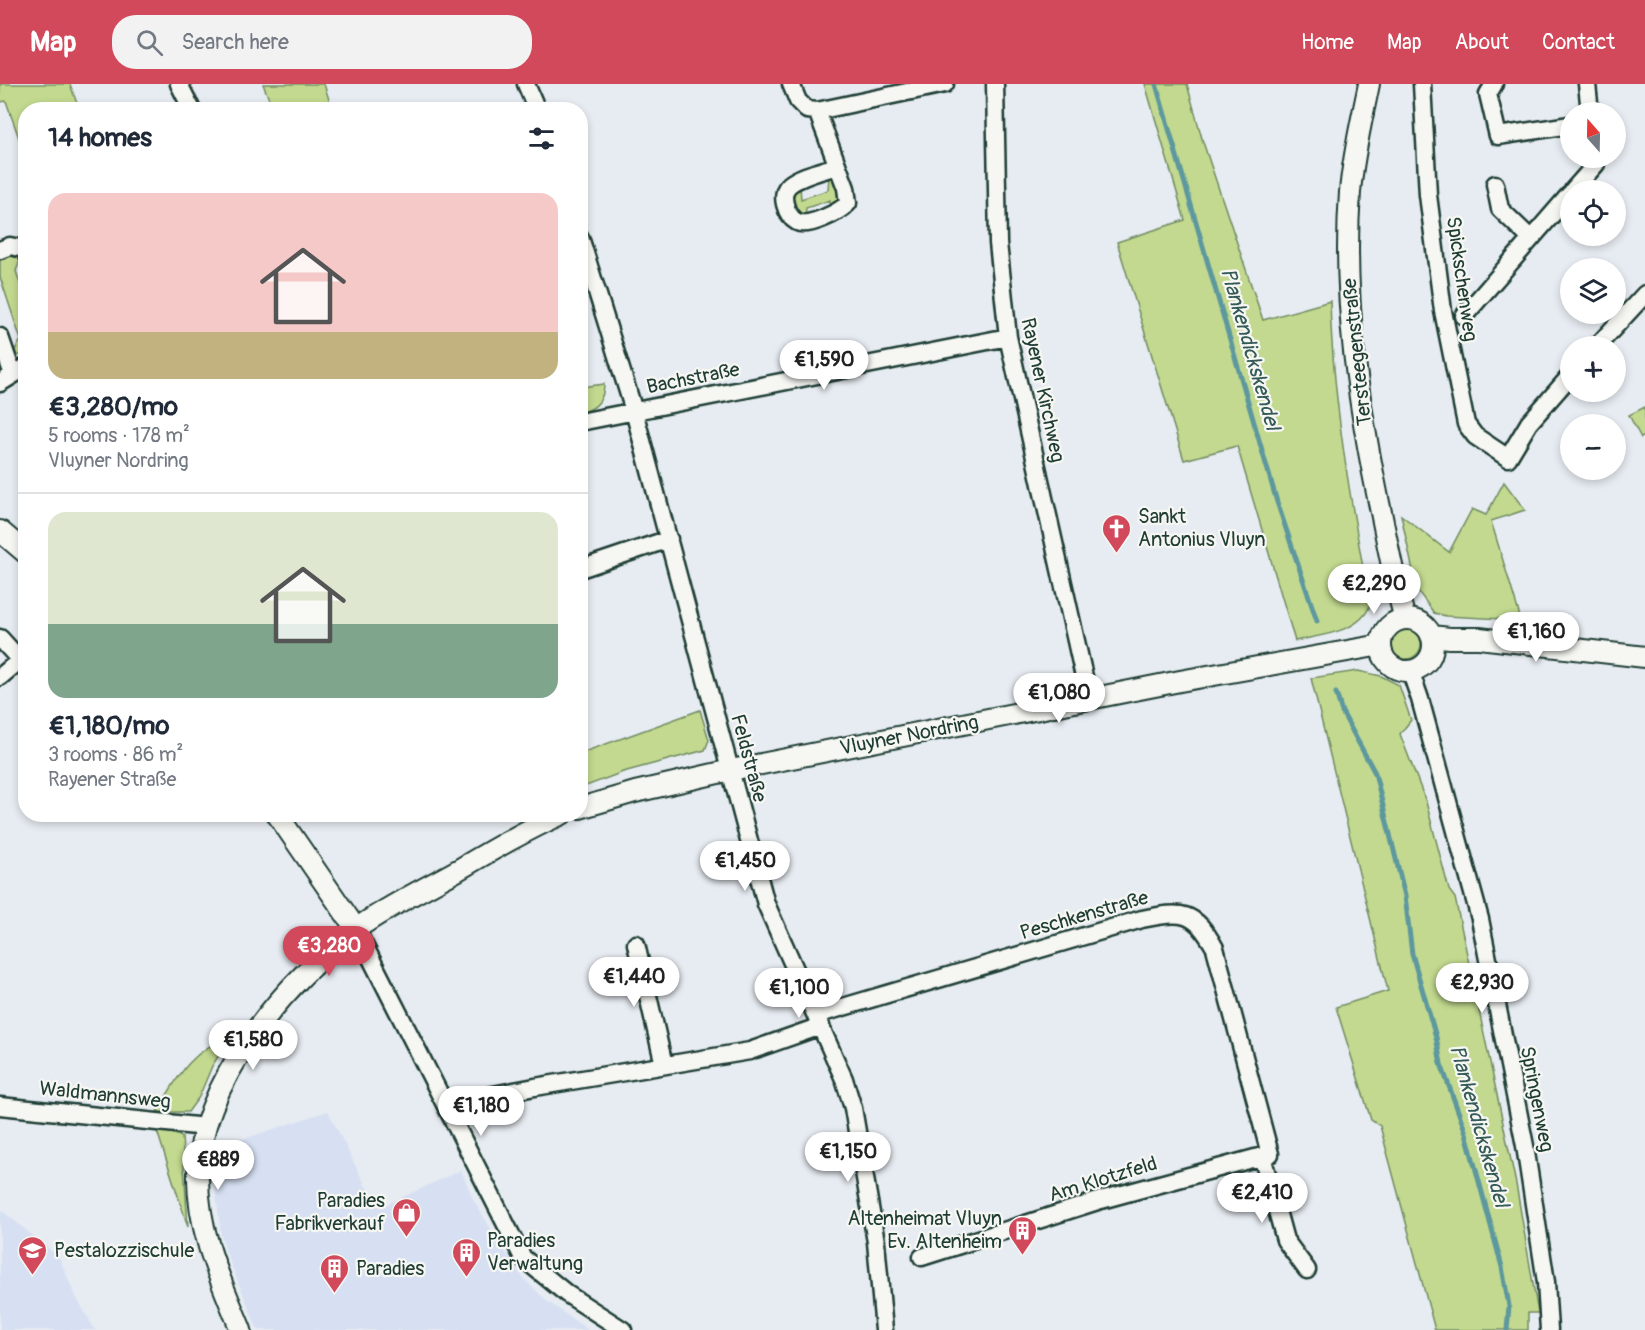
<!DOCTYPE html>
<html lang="en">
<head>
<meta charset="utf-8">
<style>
	:root { --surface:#fff; --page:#f2f2f3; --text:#1f2937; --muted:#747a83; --line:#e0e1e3; --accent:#d1495b }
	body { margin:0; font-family:Pangolin,sans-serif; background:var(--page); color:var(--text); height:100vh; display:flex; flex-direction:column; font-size:22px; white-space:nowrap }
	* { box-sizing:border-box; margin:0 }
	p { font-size:20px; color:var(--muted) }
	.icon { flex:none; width:33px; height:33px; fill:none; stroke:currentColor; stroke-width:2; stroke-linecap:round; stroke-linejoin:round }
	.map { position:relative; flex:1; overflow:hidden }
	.details { position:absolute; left:18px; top:18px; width:570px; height:720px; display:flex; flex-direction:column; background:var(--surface); border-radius:24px; box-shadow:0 3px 9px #0003 }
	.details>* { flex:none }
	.needle { width:39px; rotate:340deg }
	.tools { position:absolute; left:1560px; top:18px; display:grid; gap:12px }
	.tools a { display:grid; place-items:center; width:66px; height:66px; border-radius:50%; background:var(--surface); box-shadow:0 3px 9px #0003; font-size:30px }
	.price { position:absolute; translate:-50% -51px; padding:0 14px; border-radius:21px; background:#fff; color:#222; font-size:20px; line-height:39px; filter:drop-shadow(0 2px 3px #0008) }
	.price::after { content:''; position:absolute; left:50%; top:36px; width:18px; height:14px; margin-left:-9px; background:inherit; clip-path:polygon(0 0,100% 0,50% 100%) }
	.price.selected { background:var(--accent); color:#fff }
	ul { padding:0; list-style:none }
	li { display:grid; align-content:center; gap:12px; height:318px; padding:0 30px }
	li+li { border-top:2px solid var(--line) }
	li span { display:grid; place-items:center; height:186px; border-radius:18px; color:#555 }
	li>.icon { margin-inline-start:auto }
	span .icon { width:108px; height:108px; fill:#fffc; stroke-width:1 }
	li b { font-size:26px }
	h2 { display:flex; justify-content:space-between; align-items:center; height:72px; padding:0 30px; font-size:26px }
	header { display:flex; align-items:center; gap:36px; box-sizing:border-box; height:84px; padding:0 30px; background:var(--accent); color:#fff }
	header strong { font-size:28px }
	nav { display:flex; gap:33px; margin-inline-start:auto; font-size:21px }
	.search { width:420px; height:54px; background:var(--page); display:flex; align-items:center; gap:15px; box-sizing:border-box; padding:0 21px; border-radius:24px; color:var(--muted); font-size:22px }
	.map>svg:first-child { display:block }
	.built { fill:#d6e0f2 }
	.green { fill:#c2d98f; stroke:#708b62; stroke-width:1.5 }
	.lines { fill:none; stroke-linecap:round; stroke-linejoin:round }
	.stream { stroke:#5d989e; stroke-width:5 }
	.minor-casing { stroke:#1f3d34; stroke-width:21 }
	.tertiary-casing { stroke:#1f3d34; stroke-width:24 }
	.minor { stroke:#f6f6f2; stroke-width:16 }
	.tertiary { stroke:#f6f6f2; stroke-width:20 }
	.labels { text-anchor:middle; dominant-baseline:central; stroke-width:4.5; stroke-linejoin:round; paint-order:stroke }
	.street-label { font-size:20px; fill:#1f3d34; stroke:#f6f6f2 }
	.poi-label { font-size:20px; fill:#1f3d34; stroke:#f6f6f2; text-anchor:start }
	.water-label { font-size:21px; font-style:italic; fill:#345b57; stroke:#f6f6f2 }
</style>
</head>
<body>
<header>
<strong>Map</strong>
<div class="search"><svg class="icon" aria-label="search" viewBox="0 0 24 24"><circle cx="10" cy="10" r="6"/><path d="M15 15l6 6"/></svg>Search here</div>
<nav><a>Home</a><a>Map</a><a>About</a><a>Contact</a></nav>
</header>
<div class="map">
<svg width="1645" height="1246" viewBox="0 0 1645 1246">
	<rect width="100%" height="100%" fill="#e7ecf2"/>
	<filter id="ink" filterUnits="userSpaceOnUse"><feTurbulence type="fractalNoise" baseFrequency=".0167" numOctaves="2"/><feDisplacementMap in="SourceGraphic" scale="12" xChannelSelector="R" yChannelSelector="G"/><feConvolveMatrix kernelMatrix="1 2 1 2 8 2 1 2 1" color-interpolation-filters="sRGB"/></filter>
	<g filter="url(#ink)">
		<path class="built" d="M328,1027l37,74 16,22 80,-37 13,31 31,51 19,27 23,22 41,29h-330l-31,-75 -6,-20 -5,-41 3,-47z
			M0,1125l59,48 16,38 20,35h-95z"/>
		<path class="green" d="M0,0h70l9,25 -53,1 -1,29 -5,2 -14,-40 -6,1z
			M263,0h61l8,25h-59z
			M1145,0h42l16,58 60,178 67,-19c3,103 21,203 40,304 -10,28 -50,30 -75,36l-58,-195 -53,14 -67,-218 68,-22z
			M829,92l7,3 8,19 -14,13v-11l-24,8 -1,11 -6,-2 -9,-19 2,-5 8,-7 1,13 27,-9z
			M8,169l13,5 -5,13 9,28v53l-10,6 -2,-5 8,-13 -21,-63v-23z
			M604,300c0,16 -7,25 -23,28v-25z
			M1645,323v29l-4,2 -12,-23z
			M1504,398l21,28 -34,11 30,99 -75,-4 -12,-3 -17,-23 -16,-75 48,37 23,-43 14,6z
			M1391 560a15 15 0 1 1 30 0a15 15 0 1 1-30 0Z
			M1358,587l23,5 18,9 12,35 -11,14 26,68 23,88 6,8 61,286 22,129h-10v17h-93l-55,-204 -9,-6 -35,-113 52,-16 -77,-313z
			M700,626l9,30 -4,10 -82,22 -42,16v-35z
			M231,952l-19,30 -13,31 -11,15h-31c21,-36 33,-61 74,-76z
			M157,1047l13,1 12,5 6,90z"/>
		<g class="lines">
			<path class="stream" d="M1156,0l121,418 40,119
				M1336,609l6,19 33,61 30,123 7,58 24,83 5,27 25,69 36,134 7,39 -2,24"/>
			<defs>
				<path id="minor" d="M179,0l13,26
					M526,0l11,26
					M791,0l7,17 9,9 10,1 128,-27
					M995,0l3,159 10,94 81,362
					M1422,0l6,111 15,116 23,113 9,12 33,22 21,-35 41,-47
					M1494,0l-6,10 10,42 72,-11
					M1587,0l3,28
					M817,27l29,77 2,15c-8,9 -40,25 -51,19 -11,-6 -18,-28 -8,-37 12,-10 33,-14 48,-19
					M1495,100l5,25 31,30
					M1573,106l23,-26v-6
					M580,153l54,174 132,493 78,175 9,29 23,134 8,88
					M0,166l10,-4 14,3 2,4
					M1464,232l106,-122
					M0,253l13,38
					M1597,262l48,-52
					M0,299l26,-16
					M580,338l428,-85
					M580,485l89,-30
					M0,554l20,22
					M1410,586l10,29 60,220 45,227 21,136 3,48
					M0,593l26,-22
					M356,845l167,329 44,36 56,36
					M636,860l28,121
					M816,931l326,-96c41,-8 52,-9 73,29l55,206 -169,46 -179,57
					M0,1022l206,21
					M447,1023l46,-12 42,-8 215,-36 71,-25
					M1262,1072l23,84 22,30"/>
				<path id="tertiary" d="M1369,0c-7,35 -16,72 -19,108 -8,109 9,218 32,325 7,34 13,68 23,102
					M0,447l26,22
					M1381 561a26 26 0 1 1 52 0a26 26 0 1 1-52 0Z
					M1431,552l19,2h29l166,19
					M580,724l55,-16 96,-22 449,-89 201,-36
					M277,730l79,115
					M241,1246c-21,-51 -44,-100 -43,-156 2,-92 88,-193 158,-245 32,-23 68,-40 102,-59 34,-20 68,-40 104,-56"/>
			</defs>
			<use href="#minor" class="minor-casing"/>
			<use href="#tertiary" class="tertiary-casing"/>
			<use href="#minor" class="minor"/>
			<use href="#tertiary" class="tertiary"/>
		</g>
	</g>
	<defs>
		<symbol id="church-pin" viewBox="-11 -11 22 30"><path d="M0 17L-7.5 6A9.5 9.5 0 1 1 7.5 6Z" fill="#d1495b" stroke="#f6f6f2"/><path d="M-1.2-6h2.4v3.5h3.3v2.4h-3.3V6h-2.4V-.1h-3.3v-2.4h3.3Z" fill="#fff"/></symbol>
		<symbol id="shop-pin" viewBox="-11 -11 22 30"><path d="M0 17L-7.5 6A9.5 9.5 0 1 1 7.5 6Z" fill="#d1495b" stroke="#f6f6f2"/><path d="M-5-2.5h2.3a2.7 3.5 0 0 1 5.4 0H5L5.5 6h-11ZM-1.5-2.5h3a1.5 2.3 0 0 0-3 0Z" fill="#fff"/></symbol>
		<symbol id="building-pin" viewBox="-11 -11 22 30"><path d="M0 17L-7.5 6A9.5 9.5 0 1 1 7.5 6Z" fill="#d1495b" stroke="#f6f6f2"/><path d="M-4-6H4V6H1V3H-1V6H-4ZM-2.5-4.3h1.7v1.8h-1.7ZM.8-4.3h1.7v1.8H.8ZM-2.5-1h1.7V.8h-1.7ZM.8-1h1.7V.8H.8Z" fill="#fff"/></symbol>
		<symbol id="school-pin" viewBox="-11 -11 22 30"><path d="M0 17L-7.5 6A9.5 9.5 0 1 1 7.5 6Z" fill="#d1495b" stroke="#f6f6f2"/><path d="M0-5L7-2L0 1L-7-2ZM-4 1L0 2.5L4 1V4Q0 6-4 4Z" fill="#fff"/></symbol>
	</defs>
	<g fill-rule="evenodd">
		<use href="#church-pin" x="1100" y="428" width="33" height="45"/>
		<use href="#shop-pin" x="390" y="1112" width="33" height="45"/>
		<use href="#building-pin" x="1006" y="1130" width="33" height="45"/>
		<use href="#school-pin" x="16" y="1150" width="33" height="45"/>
		<use href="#building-pin" x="450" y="1152" width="33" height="45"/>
		<use href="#building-pin" x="318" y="1168" width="33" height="45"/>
	</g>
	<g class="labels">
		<g class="street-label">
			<text transform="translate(1462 195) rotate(82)">Spickschenweg</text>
			<text transform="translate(1357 268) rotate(-96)">Tersteegenstraße</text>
			<text transform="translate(693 294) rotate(-11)">Bachstraße</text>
			<text transform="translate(1043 306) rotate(78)">Rayener Kirchweg</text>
			<text transform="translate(909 651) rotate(-11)">Vluyner Nordring</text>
			<text transform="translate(749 674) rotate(75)">Feldstraße</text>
			<text transform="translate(1084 831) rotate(-16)">Peschkenstraße</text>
			<text transform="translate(105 1011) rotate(6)">Waldmannsweg</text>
			<text transform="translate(1537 1015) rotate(79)">Springenweg</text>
			<text transform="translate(1103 1095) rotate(-17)">Am Klotzfeld</text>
		</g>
		<g class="poi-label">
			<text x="1138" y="432">Sankt<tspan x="1138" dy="23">Antonius Vluyn</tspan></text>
			<text x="385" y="1116" text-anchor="end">Paradies<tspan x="385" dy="23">Fabrikverkauf</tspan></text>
			<text x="1002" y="1134" text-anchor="end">Altenheimat Vluyn<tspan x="1002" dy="23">Ev. Altenheim</tspan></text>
			<text x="487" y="1156">Paradies<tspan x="487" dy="23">Verwaltung</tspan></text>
			<text x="54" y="1166">Pestalozzischule</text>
			<text x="356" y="1184">Paradies</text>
		</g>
		<g class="water-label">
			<text transform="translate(1250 265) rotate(74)">Plankendickskendel</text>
			<text transform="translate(1479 1042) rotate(74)">Plankendickskendel</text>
		</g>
	</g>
</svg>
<div class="tools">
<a><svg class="needle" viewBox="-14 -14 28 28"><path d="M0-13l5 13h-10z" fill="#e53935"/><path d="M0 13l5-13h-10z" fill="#747a83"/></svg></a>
<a><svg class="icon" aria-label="locate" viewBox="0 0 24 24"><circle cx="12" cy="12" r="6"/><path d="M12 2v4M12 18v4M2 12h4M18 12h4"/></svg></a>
<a><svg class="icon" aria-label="layers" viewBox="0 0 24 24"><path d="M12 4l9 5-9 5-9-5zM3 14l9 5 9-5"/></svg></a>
<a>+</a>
<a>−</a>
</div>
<b class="price" style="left:824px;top:307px">€1,590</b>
<b class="price" style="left:1374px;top:531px">€2,290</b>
<b class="price" style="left:1536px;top:579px">€1,160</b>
<b class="price" style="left:1059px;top:640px">€1,080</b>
<b class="price" style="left:745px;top:808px">€1,450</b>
<b class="price selected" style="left:329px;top:893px">€3,280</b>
<b class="price" style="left:634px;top:924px">€1,440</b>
<b class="price" style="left:1482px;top:930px">€2,930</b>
<b class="price" style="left:799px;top:935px">€1,100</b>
<b class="price" style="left:253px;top:987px">€1,580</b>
<b class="price" style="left:481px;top:1053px">€1,180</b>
<b class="price" style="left:848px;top:1099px">€1,150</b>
<b class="price" style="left:218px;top:1107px">€889</b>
<b class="price" style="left:1262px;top:1140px">€2,410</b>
<section class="details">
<h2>14 homes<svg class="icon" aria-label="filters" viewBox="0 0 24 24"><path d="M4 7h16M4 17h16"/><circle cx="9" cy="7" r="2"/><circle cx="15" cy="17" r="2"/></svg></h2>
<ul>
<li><span style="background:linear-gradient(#f6c9c9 75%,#c2b280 0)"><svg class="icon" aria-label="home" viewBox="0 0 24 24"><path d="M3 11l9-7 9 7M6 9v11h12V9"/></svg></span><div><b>€3,280/mo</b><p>5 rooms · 178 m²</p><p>Vluyner Nordring</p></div></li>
<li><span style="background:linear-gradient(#dfe7d0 60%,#7fa58c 0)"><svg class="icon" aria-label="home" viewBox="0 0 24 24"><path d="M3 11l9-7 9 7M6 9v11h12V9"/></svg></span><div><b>€1,180/mo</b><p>3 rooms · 86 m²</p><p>Rayener Straße</p></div></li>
</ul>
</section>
</div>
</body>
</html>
